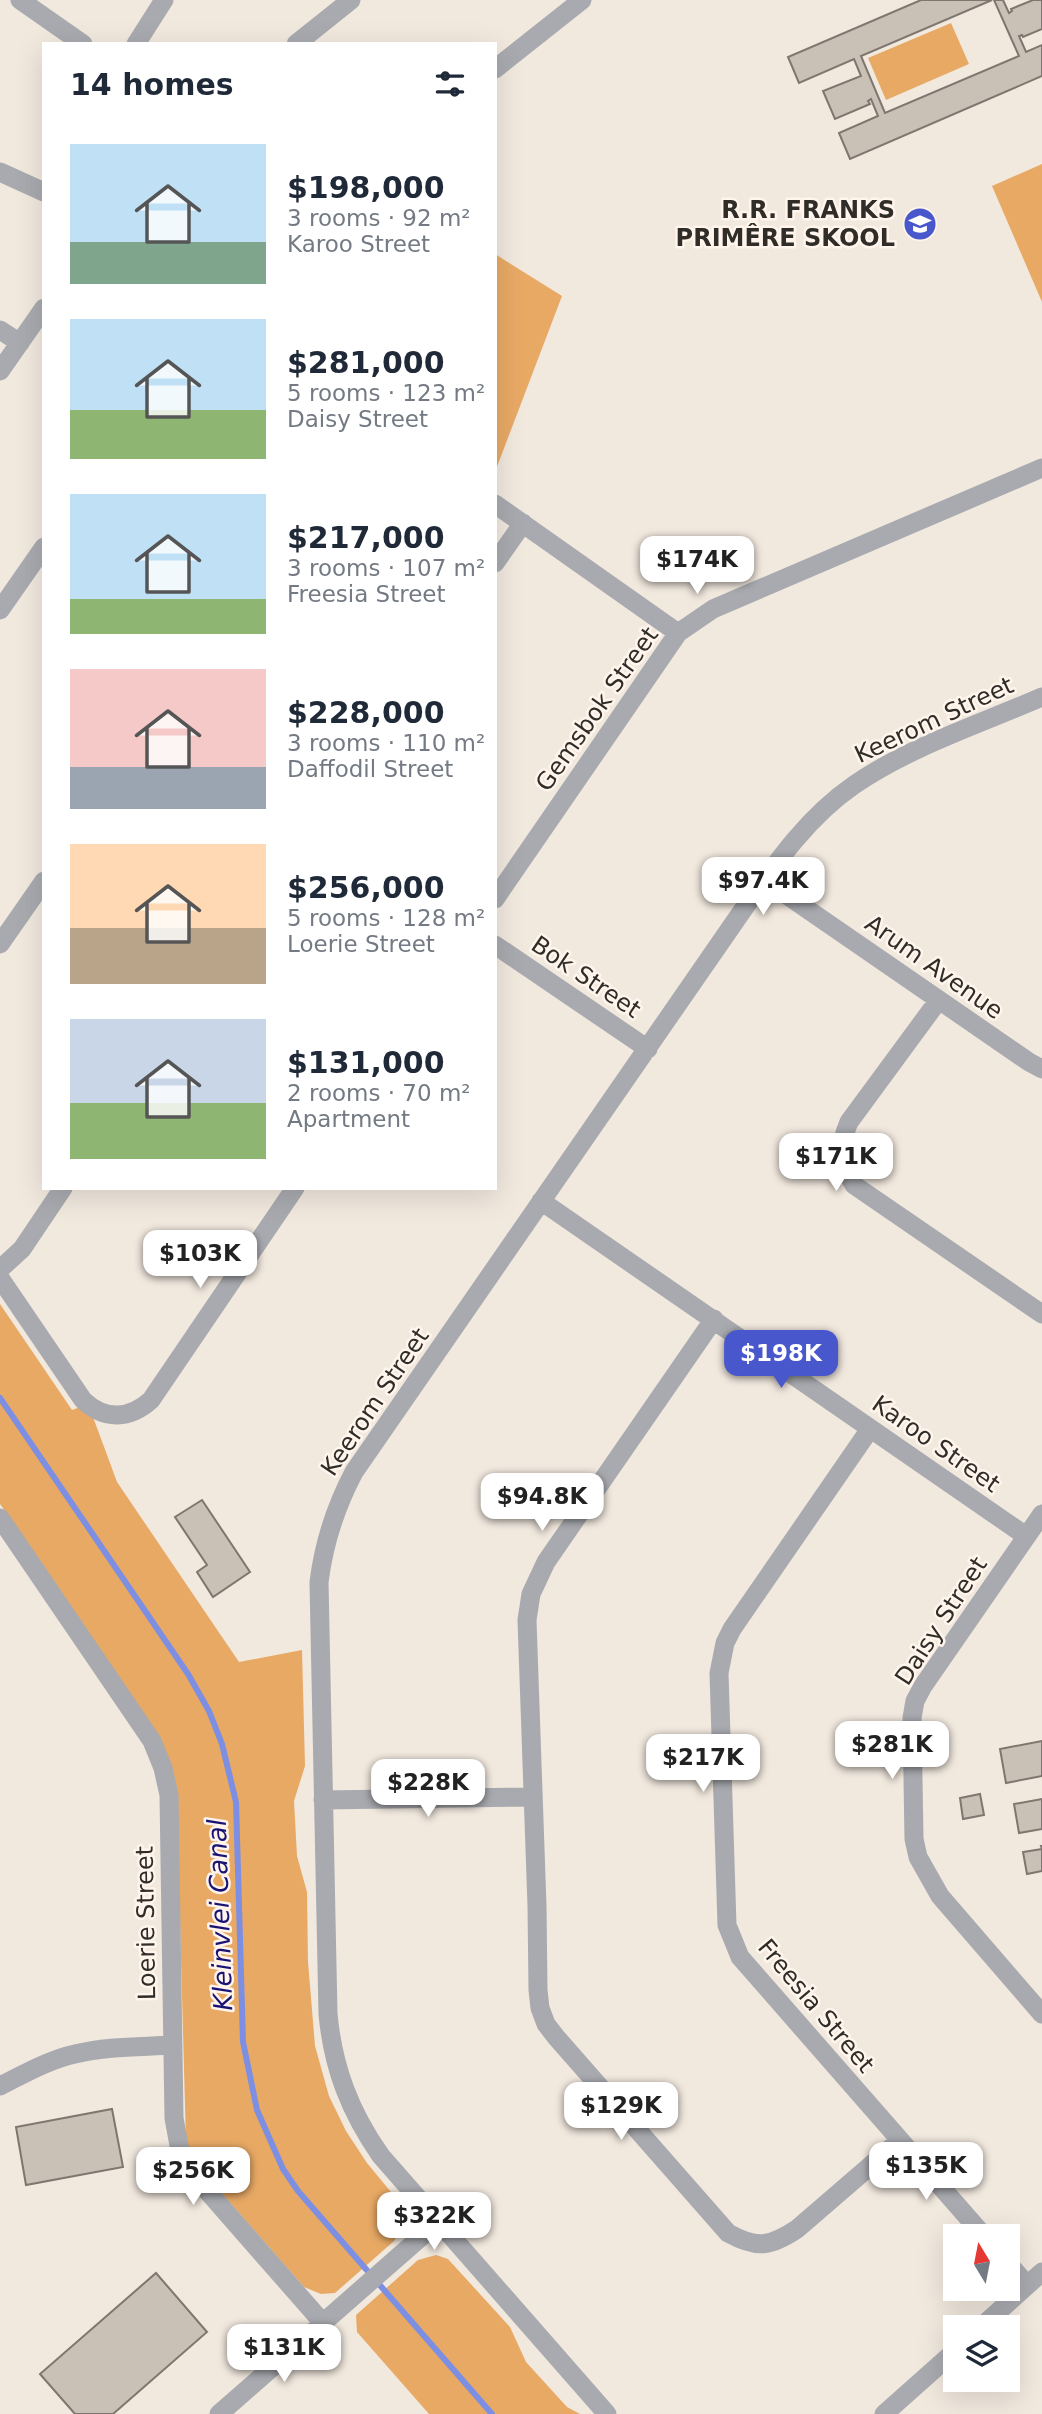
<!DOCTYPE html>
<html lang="en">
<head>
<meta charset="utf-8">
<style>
	:root { --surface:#fff; --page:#f6f6f7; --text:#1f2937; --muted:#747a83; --accent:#4957cc }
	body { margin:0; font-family:"DejaVu Sans",sans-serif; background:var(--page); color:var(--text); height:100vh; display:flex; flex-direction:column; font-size:26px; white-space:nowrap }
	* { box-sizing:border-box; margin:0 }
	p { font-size:23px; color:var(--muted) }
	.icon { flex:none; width:38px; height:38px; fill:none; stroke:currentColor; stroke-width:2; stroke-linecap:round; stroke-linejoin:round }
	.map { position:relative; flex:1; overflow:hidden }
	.sheet { position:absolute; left:42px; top:42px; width:455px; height:1148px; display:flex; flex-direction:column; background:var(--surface); border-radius:0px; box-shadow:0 7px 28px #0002 }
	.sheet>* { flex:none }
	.needle { width:46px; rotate:350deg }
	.tools { position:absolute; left:943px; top:2224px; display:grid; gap:14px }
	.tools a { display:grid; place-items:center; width:77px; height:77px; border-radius:0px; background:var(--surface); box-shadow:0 7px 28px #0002; font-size:35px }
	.price { position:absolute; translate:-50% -60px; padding:0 16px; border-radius:14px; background:#fff; color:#222; font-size:23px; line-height:46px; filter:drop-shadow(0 2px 4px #0008) }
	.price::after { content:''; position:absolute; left:50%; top:42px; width:21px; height:16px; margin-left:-10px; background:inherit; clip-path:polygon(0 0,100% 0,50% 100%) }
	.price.active { background:var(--accent); color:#fff }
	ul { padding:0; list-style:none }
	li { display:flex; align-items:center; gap:21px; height:175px; padding:0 28px }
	li span { display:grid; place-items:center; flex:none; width:196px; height:140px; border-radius:0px; color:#555 }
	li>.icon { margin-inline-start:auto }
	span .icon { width:84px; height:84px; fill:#fffc; stroke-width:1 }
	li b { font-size:30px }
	h2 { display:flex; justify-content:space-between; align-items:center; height:84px; padding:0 28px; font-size:30px }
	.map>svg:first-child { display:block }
	.green { fill:#e8a965 }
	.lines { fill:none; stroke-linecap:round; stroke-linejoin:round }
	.stream { stroke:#7d8fe2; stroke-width:6 }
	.building { fill:#c9c0b6; stroke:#7f776f; stroke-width:2 }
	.minor { stroke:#a8aaaf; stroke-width:19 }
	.labels { text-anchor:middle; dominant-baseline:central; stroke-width:5; stroke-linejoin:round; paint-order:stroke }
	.poi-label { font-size:24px; font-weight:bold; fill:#302d29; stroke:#fff5ec; text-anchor:end }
	.street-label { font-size:24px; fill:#302d29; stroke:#fff5ec }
	.water-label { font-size:26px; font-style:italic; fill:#191474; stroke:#fff5ec }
</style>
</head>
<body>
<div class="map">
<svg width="1042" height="2414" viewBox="0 0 1042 2414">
	<rect width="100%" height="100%" fill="#f1e8de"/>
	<path class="green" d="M951,23l18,41 -83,36 -18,-42z
		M1042,164v138l-50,-116z
		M495,254l67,42 -67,176z
		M0,1304l72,106 8,-3 13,10 24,65 122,180 63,-12 3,116 -11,35 3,55 10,36 1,70 7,84 14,50 17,35 21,32 33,40 6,14 -2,9 -10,15 -59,52 -14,1 -17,-7 -107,-122 -11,-23 -9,-330 -27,-88 -150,-220z
		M436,2255l12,4 62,68 16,35 41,45 13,7h-151l-72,-82 -1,-17 62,-55z"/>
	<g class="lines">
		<path class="stream" d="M0,1398l188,276 21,37 13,33 14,58 7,240 14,68 26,59 15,22 194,223"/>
	</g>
	<path class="building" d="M921,0h71l-131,56 24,57 134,-57 -25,-56h9l6,13 3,-2 -1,-2 22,-9h9v29l-19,8 -1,-2 -3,1 7,16 16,-7v31l-192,83 -11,-26 39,-17 -7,-17 -3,2 2,3 -35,15 -12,-28 38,-15 -7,-17 -55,24 -11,-26z
		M202,1500l48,72 -37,25 -16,-25 10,-7 -32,-48z
		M1042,1741v35l-36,7 -6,-34z
		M980,1794l4,21 -21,4 -3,-21z
		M1042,1799v30l-23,4 -5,-29z
		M1041,1846h1v25l-15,3 -4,-22 19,-3z
		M112,2109l11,58 -97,18 -10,-58z
		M156,2273l51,59 -94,82h-38l-35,-40z"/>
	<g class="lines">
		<path class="minor" d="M20,0l63,44
			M136,44l28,-44
			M296,44l55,-44
			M495,69l87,-69
			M0,172l44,20
			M0,330l20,13
			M0,371l44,-63
			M495,504l183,129
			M495,563l28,-40
			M0,610l44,-63
			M765,880l264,182 13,7
			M495,899l183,-266 35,-24 329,-141
			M0,944l44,-63
			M495,945l153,104
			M938,1001l-89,121c-11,26 -10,39 5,63l188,129
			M541,1201l485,335
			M0,1269l22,-20 41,-61
			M0,1278l83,122c22,21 47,19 68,0l144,-212
			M714,1319l-168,243 -15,32 -4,26 10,286 1,84 2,18 6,16 10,13 172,196c29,16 42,14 69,-4l102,-88
			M870,1429l-138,200 -7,14 -6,30 8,252 13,32 244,279
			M1042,1514l-119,172 -8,15 -3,17 2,121 4,18 22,39 102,118
			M0,1518l152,223 11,27 6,27 5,323 8,44 141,161
			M323,1800l210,-3
			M0,2086c24,-12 48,-26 75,-32 32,-8 66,-7 98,-9
			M1008,2263l19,22
			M980,2328l62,-56
			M219,2414l219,-192
			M607,2414l-226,-258c-31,-44 -48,-88 -53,-142l-9,-432c5,-40 16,-74 35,-110l393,-568c31,-44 62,-88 107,-119 55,-38 126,-61 188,-88
			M884,2414l72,-64"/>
	</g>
	<defs>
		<symbol id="school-disc" viewBox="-11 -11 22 22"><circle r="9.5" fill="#4957cc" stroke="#fff5ec"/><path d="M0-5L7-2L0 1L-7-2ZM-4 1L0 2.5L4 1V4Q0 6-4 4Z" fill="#fff"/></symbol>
	</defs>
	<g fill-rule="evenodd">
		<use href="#school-disc" x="901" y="205" width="38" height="38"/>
	</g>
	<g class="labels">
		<g class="poi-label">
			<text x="895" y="210">R.R. FRANKS<tspan x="895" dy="28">PRIMÊRE SKOOL</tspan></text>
		</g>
		<g class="street-label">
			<text transform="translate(597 709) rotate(-55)">Gemsbok Street</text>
			<text transform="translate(934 720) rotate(-25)">Keerom Street</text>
			<text transform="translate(934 967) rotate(35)">Arum Avenue</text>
			<text transform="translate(586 977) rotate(34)">Bok Street</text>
			<text transform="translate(375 1402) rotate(-56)">Keerom Street</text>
			<text transform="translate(936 1444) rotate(35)">Karoo Street</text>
			<text transform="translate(941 1621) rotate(-57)">Daisy Street</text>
			<text transform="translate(146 1923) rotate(-91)">Loerie Street</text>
			<text transform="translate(816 2006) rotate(50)">Freesia Street</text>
		</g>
		<g class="water-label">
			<text transform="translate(220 1915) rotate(-92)">Kleinvlei Canal</text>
		</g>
	</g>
</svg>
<div class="tools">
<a><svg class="needle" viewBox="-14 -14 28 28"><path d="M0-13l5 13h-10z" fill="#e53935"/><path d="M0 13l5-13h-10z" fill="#747a83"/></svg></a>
<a><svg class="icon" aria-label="layers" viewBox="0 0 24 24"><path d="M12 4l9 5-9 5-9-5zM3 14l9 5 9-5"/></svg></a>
</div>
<b class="price" style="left:697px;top:596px">$174K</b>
<b class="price" style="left:763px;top:917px">$97.4K</b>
<b class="price" style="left:836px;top:1193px">$171K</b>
<b class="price" style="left:200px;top:1290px">$103K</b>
<b class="price active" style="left:781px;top:1390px">$198K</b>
<b class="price" style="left:542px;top:1533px">$94.8K</b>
<b class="price" style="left:892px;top:1781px">$281K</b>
<b class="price" style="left:703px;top:1794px">$217K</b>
<b class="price" style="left:428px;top:1819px">$228K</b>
<b class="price" style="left:621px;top:2142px">$129K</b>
<b class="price" style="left:926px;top:2202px">$135K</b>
<b class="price" style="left:193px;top:2207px">$256K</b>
<b class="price" style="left:434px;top:2252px">$322K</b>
<b class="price" style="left:284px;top:2384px">$131K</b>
<section class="sheet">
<h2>14 homes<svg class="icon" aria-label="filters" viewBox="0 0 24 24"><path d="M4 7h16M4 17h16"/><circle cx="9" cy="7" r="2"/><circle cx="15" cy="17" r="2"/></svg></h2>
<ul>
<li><span style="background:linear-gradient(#bfe0f5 70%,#7fa58c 0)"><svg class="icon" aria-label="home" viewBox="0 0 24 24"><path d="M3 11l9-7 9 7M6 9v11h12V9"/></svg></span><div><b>$198,000</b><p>3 rooms · 92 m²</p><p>Karoo Street</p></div></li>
<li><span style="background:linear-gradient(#bfe0f5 65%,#8fb573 0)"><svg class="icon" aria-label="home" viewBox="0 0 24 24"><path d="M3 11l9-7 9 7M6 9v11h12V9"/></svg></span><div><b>$281,000</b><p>5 rooms · 123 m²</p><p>Daisy Street</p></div></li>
<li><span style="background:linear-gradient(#bfe0f5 75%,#8fb573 0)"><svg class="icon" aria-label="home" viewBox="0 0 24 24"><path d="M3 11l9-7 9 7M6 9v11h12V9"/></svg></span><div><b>$217,000</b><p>3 rooms · 107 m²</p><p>Freesia Street</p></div></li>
<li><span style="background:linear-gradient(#f6c9c9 70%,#9aa5b1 0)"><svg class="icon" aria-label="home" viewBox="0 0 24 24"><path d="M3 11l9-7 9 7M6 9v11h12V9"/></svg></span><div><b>$228,000</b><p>3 rooms · 110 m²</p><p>Daffodil Street</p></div></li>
<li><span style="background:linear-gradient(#ffd9b3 60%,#b9a48a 0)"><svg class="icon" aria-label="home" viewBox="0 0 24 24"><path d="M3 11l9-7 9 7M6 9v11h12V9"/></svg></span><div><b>$256,000</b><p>5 rooms · 128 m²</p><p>Loerie Street</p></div></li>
<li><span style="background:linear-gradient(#c9d6e8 60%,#8fb573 0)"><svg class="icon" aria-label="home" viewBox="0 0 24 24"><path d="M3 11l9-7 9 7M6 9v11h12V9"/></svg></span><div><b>$131,000</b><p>2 rooms · 70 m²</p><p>Apartment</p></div></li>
</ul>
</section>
</div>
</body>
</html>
